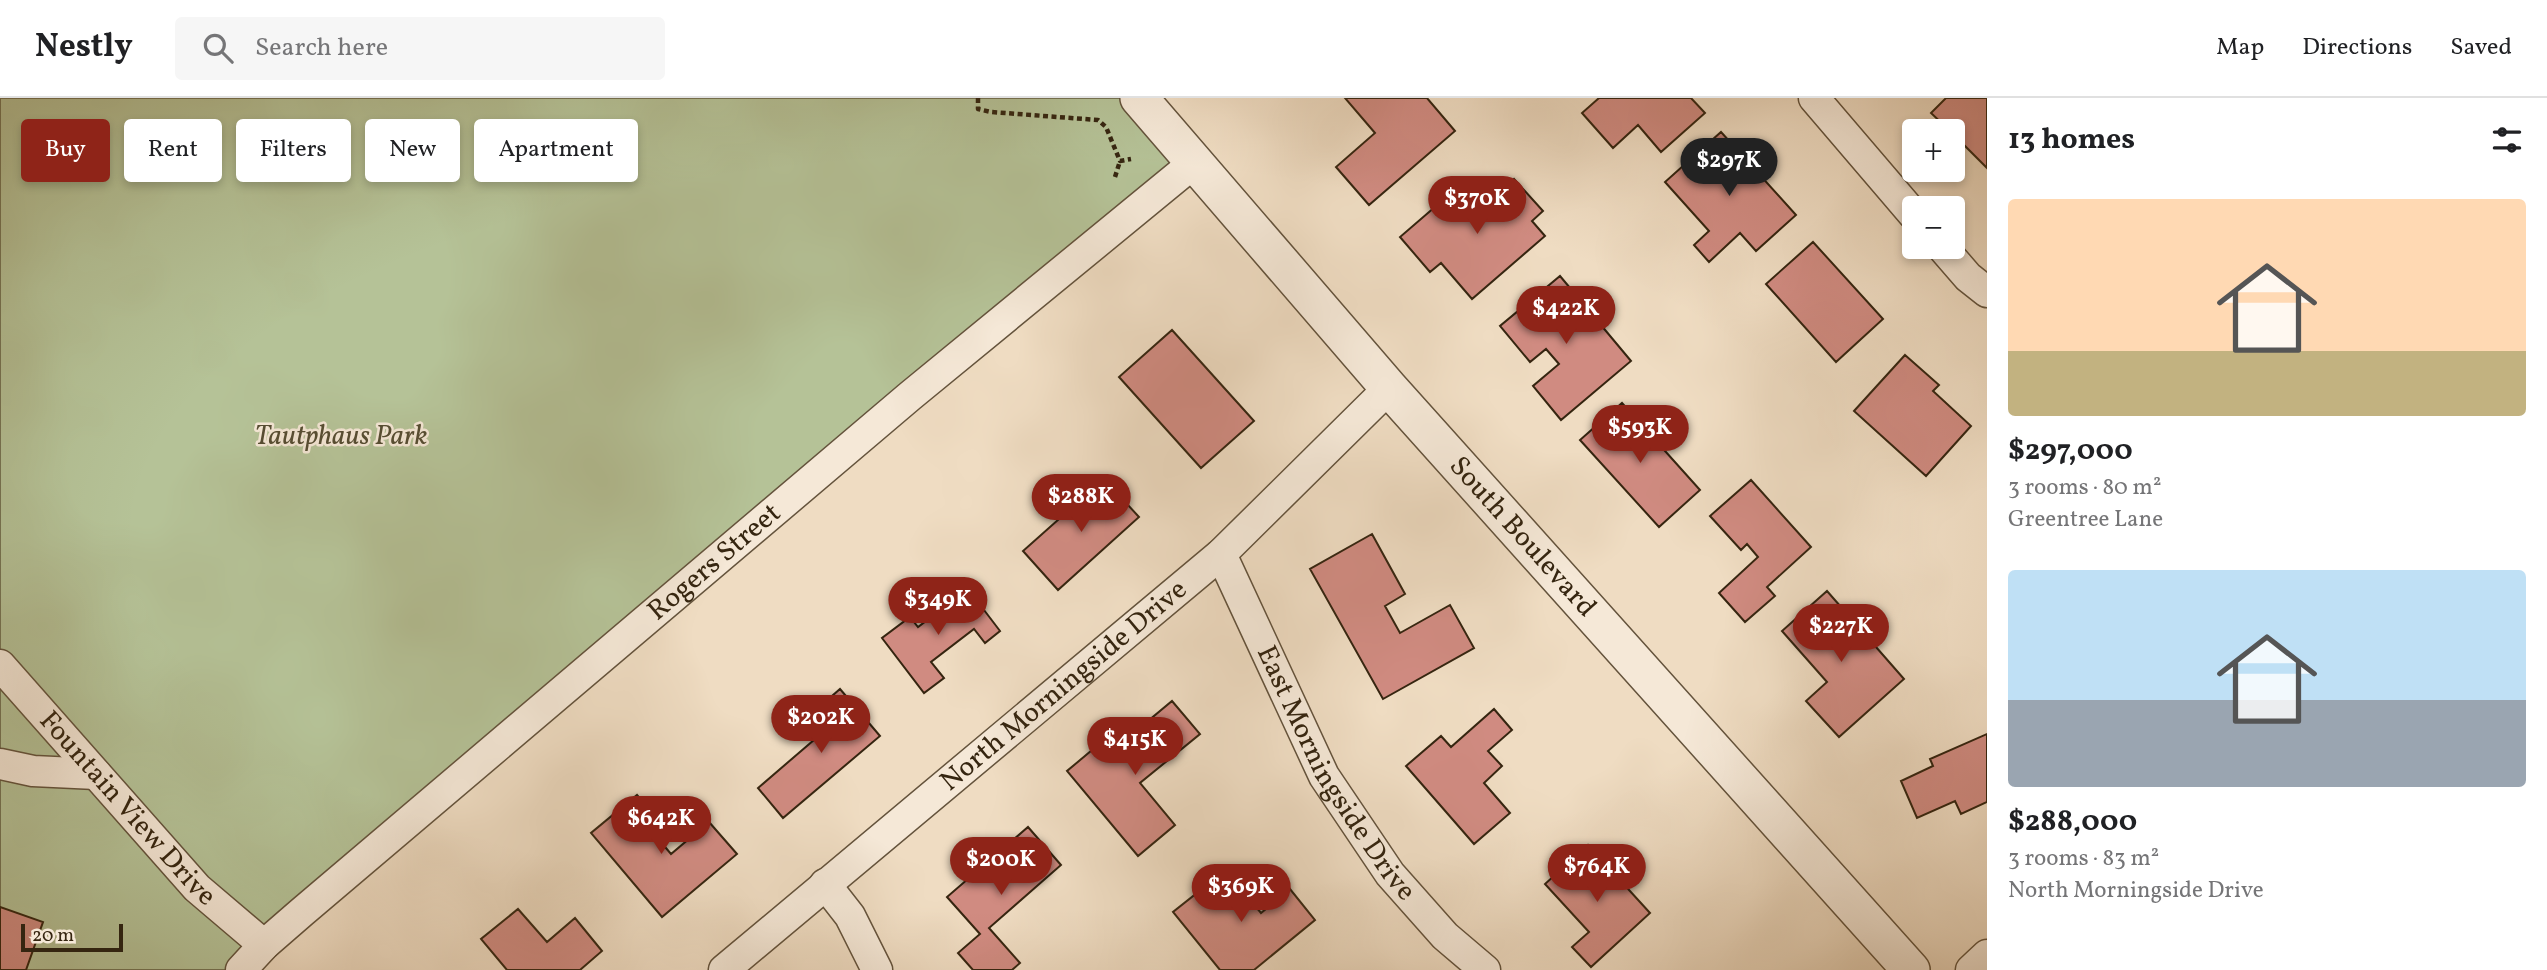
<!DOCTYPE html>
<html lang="en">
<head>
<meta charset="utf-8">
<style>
	:root { --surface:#fff; --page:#f6f6f6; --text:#202124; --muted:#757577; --line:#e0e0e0; --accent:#8f2418 }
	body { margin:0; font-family:Vollkorn,serif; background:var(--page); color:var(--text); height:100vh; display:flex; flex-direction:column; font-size:26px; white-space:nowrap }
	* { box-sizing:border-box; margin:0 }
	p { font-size:23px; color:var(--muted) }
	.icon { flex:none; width:38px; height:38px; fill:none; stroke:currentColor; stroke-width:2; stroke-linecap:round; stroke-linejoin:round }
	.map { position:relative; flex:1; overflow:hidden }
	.drawer { display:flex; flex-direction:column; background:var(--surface); width:560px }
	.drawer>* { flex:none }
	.banner { position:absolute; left:21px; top:21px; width:665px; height:63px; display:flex; gap:14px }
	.controls { position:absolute; left:1902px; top:21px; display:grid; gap:14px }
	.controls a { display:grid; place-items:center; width:63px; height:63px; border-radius:7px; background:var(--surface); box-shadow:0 4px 10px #0003; font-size:35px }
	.scale { position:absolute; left:21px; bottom:18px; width:102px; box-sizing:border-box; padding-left:7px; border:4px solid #352510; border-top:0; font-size:19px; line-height:24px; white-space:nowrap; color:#352510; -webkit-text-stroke:5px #f5e8d7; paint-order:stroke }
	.price { position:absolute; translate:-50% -60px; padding:0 16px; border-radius:24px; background:var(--accent); color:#fff; font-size:23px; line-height:46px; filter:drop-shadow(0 2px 4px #0008) }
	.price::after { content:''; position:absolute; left:50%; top:42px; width:21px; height:16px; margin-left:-10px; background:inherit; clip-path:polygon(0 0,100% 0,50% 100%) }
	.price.selected { background:#222; color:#fff }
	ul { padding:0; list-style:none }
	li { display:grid; align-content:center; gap:14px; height:371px; padding:0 21px }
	li span { display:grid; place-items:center; height:217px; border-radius:7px; color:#555 }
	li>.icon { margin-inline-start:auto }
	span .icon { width:126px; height:126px; fill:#fffc; stroke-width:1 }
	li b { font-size:30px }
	h2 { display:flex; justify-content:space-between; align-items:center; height:84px; padding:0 21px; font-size:30px }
	.chip { padding:0 24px; border-radius:7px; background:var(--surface); box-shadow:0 4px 10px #0003; font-size:24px; line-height:63px }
	.chip.selected { background:var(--accent); color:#fff }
	header { display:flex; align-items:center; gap:42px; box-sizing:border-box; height:98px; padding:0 35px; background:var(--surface); border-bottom:2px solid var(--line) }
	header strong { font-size:33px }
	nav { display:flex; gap:38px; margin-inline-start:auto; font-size:24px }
	.search { width:490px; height:63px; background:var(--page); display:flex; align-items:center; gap:18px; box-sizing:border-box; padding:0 24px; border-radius:7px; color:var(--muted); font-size:26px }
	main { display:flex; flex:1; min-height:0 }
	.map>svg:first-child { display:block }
	.green { fill:#b5c297; stroke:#757454; stroke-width:2 }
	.building { fill:#d08b81; stroke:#352510; stroke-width:2 }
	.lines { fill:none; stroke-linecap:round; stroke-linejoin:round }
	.minor-casing { stroke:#64533c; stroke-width:33 }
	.tertiary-casing { stroke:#64533c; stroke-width:40 }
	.path { stroke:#352510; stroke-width:4.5; stroke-dasharray:5 3.5; stroke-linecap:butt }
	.minor { stroke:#f5e8d7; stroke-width:30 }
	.tertiary { stroke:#f5e8d7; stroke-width:37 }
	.labels { text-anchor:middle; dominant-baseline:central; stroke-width:5; stroke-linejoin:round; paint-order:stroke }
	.park-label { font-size:28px; font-style:italic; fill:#554c32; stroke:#f5e8d7 }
	.street-label { font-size:28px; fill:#352510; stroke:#f5e8d7 }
</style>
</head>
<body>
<header>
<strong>Nestly</strong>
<div class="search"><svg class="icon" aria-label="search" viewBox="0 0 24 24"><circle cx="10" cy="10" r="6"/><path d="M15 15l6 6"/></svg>Search here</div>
<nav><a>Map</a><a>Directions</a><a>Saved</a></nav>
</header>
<main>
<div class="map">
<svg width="1987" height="872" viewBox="0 0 1987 872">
	<rect width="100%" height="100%" fill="#efdcc2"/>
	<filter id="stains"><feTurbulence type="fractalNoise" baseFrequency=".00286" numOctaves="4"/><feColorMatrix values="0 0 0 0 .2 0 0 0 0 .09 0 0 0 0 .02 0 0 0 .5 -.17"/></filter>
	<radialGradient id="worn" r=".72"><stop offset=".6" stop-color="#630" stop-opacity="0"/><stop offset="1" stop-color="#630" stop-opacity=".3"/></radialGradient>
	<path class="green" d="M0,0h1139l56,64 -954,808h-241z"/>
	<path class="building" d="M1345,0h82l28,33 -86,74 -33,-38 39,-34z
		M1599,0h92l14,15 -44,39 -23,-27 -25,23 -31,-35z
		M1946,0h41v70l-34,-34v-3h-3l-19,-18z
		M1721,34l75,83 -40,36 -16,-18 -31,29 -15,-17 15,-14 -44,-49z
		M1514,81l29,32 -11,10 13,15 -73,63 -31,-36 -11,9 -30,-35 57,-49 21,23z
		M1813,144l70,77 -47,43 -70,-78z
		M1560,178l71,85 -70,59 -28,-34 26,-22 -13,-15 -16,13 -30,-36z
		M1172,232l82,91 -53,47 -82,-91z
		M1905,257l34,30 -6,6 38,35 -45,50 -72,-65z
		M1622,305l78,87 -41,37 -79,-87z
		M1104,381l35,38 -81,73 -35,-39z
		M1751,382l60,67 -44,40 8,9 -30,26 -26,-29 39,-36 -11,-13 -6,6 -31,-34z
		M1372,436l33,60 -20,12 15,27 50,-28 24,43 -91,51 -73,-130z
		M968,491l32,42 -15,12 -11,-14 -43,33 13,16 -20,15 -42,-55 28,-21 8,10z
		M1827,493l77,88 -65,58 -33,-36 21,-19 -45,-51z
		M840,591l40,47 -97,82 -25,-30 71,-61 -13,-17z
		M1172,603l28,33 -60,49 35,42 -37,31 -71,-85 37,-31 8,11z
		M1494,611l18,21 -24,21 14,15 -18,17 26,30 -36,31 -68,-78 35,-30 10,11z
		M1987,636v68l-26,12 -6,-13 -38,17 -16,-37 32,-15 -3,-7z
		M637,697l21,25 -9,8 22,26 38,-32 28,32 -75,63 -71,-84z
		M1028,729l33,38 -72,63 31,35 -8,7h-39l-15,-17 22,-19 -33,-37z
		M1588,747l62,68 -59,54 -19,-20 17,-15 -44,-48z
		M1226,772l35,43 29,-24 25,31 -61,50h-34l-47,-58z
		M0,809l43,15 -17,48h-26z
		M518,811l29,33 28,-24 27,33 -22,19h-73l-26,-31z"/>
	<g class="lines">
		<defs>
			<g id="minor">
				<path d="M1814,0l100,117"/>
				<path d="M1942,149l26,30 19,15"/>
				<path id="s1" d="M1221,456l103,222 66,98 55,62 40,34"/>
				<path id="s2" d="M0,567l197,223 67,57"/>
				<path d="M0,666l33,7 63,3"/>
				<path d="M825,786l25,32 27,54"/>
				<path id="s3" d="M241,872l23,-25 38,-33 608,-516 285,-234"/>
				<path id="s4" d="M724,872l497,-416 168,-166"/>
				<path d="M1971,872l16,-15"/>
			</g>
			<g id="tertiary">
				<path id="s5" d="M1139,0l250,290 522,582"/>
			</g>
		</defs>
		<use href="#minor" class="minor-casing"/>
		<use href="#tertiary" class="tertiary-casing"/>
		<path class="path" d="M978,0v11l13,3 107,8 8,7 14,34 11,-2
			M1115,79l5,-16"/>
		<use href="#minor" class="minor"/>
		<use href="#tertiary" class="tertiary"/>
	</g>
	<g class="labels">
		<g class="park-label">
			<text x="341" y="338">Tautphaus Park</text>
		</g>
		<g class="street-label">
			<text stroke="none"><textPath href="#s5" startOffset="583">South Boulevard</textPath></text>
			<text stroke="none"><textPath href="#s3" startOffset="625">Rogers Street</textPath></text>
			<text stroke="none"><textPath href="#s4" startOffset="443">North Morningside Drive</textPath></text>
			<text stroke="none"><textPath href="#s1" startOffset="248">East Morningside Drive</textPath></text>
			<text stroke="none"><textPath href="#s2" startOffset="192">Fountain View Drive</textPath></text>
		</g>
	</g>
	<rect width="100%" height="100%" filter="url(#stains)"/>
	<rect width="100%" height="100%" fill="url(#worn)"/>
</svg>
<div class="controls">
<a>+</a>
<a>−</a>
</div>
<div class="scale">20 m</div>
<b class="price selected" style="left:1729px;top:100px">$297K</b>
<b class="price" style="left:1477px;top:138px">$370K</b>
<b class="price" style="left:1566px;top:248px">$422K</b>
<b class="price" style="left:1640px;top:367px">$593K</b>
<b class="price" style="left:1081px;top:436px">$288K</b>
<b class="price" style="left:938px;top:539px">$349K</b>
<b class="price" style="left:1841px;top:566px">$227K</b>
<b class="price" style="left:821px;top:657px">$202K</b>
<b class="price" style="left:1135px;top:679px">$415K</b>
<b class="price" style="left:661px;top:758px">$642K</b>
<b class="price" style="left:1001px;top:799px">$200K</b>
<b class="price" style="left:1597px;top:806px">$764K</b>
<b class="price" style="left:1241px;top:826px">$369K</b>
<div class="banner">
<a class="chip selected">Buy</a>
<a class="chip">Rent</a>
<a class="chip">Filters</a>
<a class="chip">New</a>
<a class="chip">Apartment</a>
</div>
</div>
<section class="drawer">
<h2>13 homes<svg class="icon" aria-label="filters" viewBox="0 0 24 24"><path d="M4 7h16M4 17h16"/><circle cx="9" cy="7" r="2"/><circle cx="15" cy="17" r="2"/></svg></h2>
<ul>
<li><span style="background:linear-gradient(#ffd9b3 70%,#c2b280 0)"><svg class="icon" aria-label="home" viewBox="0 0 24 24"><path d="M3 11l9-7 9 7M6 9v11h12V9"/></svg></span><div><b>$297,000</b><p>3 rooms · 80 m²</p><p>Greentree Lane</p></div></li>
<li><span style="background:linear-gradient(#bfe0f5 60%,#9aa5b1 0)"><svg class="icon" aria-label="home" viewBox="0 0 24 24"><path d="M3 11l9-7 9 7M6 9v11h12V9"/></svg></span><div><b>$288,000</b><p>3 rooms · 83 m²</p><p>North Morningside Drive</p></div></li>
</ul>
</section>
</main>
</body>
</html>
